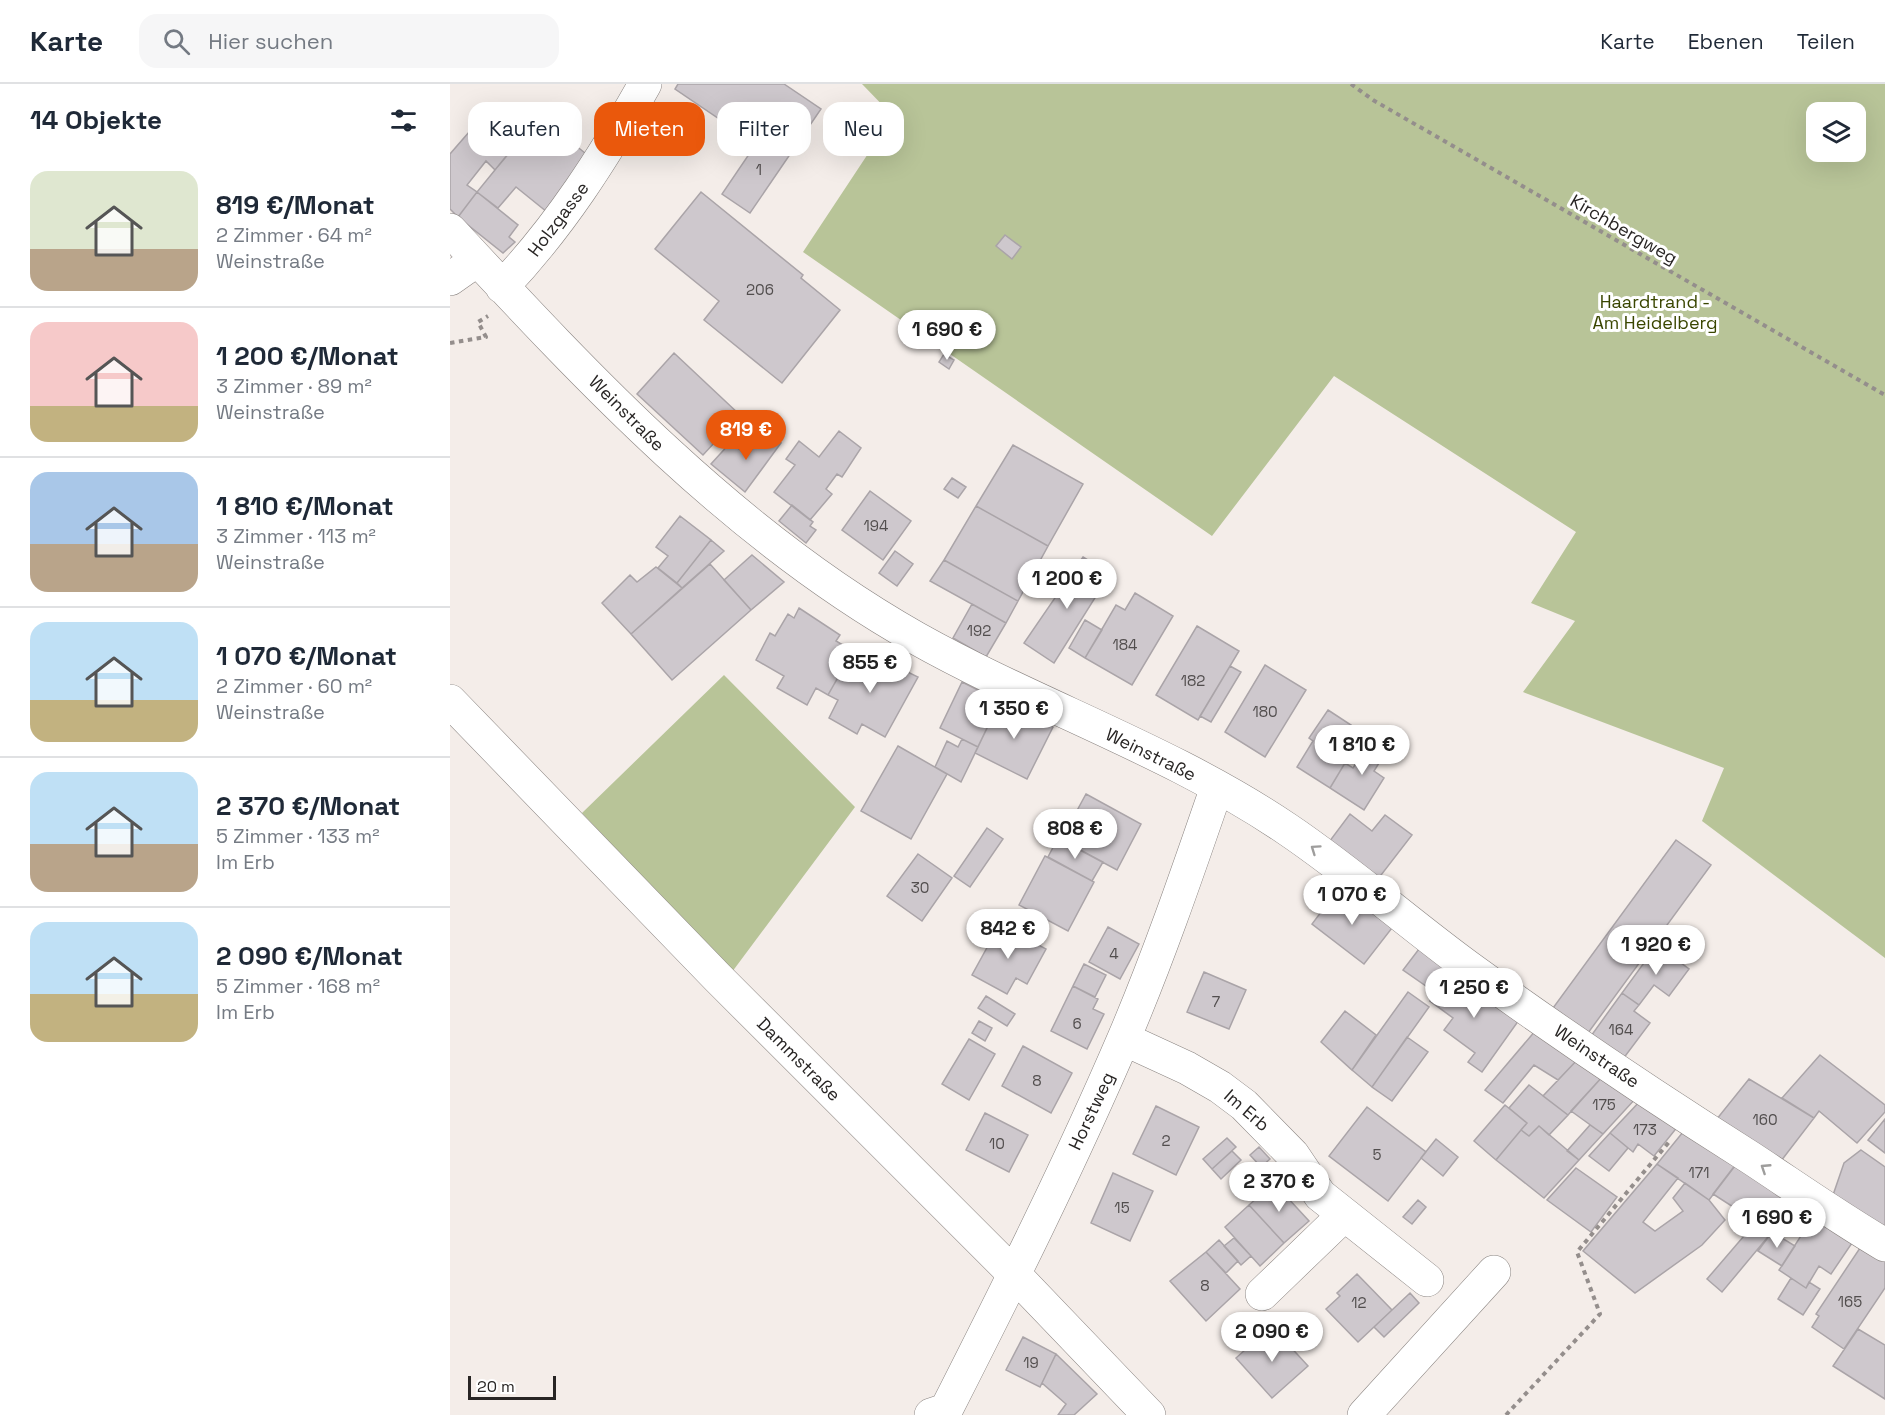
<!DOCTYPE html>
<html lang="de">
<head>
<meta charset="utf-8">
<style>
	:root { --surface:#fff; --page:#f6f6f7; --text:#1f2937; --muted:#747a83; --line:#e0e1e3; --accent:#ea580c }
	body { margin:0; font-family:"Space Grotesk",sans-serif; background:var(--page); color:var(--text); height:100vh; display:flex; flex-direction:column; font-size:22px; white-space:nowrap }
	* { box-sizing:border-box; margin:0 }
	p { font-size:20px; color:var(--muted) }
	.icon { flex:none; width:33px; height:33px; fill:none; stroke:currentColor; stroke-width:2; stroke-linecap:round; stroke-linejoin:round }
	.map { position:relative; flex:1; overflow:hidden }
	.side { display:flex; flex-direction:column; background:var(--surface); width:450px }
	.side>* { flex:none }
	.hud { position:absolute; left:18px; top:18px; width:570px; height:54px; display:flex; gap:12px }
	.controls { position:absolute; left:1356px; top:18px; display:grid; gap:12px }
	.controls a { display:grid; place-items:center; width:60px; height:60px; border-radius:12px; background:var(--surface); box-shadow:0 6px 24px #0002; font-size:30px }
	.scale { position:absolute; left:18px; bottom:15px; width:88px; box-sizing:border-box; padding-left:6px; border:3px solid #282524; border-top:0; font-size:16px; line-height:21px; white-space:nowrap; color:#282524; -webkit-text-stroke:4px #fff; paint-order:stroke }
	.price { position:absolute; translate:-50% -51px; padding:0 14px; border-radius:21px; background:#fff; color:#222; font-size:20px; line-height:39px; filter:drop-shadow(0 2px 3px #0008) }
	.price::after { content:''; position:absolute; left:50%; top:36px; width:18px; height:14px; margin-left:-9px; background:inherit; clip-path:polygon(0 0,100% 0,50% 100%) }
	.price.on { background:var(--accent); color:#fff }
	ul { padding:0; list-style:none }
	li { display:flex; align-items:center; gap:18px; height:150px; padding:0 30px }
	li+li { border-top:2px solid var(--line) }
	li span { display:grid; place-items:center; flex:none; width:168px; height:120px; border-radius:18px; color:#555 }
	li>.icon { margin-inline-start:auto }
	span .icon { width:72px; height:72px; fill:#fffc; stroke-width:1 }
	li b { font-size:26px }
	h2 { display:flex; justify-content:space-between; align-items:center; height:72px; padding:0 30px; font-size:26px }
	.tag { padding:0 21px; border-radius:18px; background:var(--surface); box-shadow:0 6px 24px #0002; font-size:21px; line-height:54px }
	.tag.on { background:var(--accent); color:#fff }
	header { display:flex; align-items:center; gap:36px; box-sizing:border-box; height:84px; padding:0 30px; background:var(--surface); border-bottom:2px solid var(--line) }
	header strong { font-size:28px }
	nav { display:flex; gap:33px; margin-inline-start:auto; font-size:21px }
	.search { width:420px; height:54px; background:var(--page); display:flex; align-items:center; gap:15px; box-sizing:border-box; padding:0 21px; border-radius:18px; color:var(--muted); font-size:22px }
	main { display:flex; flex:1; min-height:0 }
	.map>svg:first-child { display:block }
	.green { fill:#b8c498; fill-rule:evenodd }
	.building { fill:#cec8cd; stroke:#aaa4a8; stroke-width:1.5 }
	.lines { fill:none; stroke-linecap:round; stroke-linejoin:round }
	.minor-casing { stroke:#8a8481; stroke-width:34 }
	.path { stroke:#948e8c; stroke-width:4; stroke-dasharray:4.5 4.5; stroke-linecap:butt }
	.minor { stroke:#fff; stroke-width:33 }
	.oneway { stroke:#9e9d9c }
	.labels { text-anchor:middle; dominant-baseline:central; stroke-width:6; stroke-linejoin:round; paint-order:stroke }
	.number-label { font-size:15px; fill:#524e4e }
	.street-label { font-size:18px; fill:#282524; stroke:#fff }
	.park-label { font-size:18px; fill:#3a4600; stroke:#fff }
</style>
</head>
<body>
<header>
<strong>Karte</strong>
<div class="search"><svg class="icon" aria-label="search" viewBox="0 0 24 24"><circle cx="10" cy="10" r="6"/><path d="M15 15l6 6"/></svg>Hier suchen</div>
<nav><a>Karte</a><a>Ebenen</a><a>Teilen</a></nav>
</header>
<main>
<section class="side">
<h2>14 Objekte<svg class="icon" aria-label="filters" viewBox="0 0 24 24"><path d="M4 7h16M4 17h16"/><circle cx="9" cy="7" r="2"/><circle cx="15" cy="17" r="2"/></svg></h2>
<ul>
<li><span style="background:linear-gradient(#dfe7d0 65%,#b9a48a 0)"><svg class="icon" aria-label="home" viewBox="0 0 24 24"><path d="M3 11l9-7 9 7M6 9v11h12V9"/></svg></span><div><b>819 €/Monat</b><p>2 Zimmer · 64 m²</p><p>Weinstraße</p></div></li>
<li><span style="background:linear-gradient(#f6c9c9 70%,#c2b280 0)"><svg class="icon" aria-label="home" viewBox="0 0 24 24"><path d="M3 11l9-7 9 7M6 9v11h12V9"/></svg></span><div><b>1 200 €/Monat</b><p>3 Zimmer · 89 m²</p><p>Weinstraße</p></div></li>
<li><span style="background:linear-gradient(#a9c7e8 60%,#b9a48a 0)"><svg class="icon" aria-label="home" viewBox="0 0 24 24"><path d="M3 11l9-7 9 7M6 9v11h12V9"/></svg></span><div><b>1 810 €/Monat</b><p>3 Zimmer · 113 m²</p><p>Weinstraße</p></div></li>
<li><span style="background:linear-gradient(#bfe0f5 65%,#c2b280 0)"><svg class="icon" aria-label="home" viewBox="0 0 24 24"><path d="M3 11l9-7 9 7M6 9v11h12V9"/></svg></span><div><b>1 070 €/Monat</b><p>2 Zimmer · 60 m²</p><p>Weinstraße</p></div></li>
<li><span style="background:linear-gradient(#bfe0f5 60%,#b9a48a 0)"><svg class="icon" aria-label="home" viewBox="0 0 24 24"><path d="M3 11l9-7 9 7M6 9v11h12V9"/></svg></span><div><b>2 370 €/Monat</b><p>5 Zimmer · 133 m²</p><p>Im Erb</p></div></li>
<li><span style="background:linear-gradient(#bfe0f5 60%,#c2b280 0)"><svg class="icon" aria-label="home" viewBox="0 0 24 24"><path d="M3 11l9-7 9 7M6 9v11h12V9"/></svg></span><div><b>2 090 €/Monat</b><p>5 Zimmer · 168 m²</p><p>Im Erb</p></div></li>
</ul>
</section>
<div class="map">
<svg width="1435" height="1331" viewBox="0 0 1435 1331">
	<rect width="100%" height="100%" fill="#f4ede9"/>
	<path class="green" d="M412,0h1023v874l-183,-137 22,-53 -201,-76 52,-71 -44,-18 45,-71 -242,-156 -122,160 -409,-284 90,-136zM1366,28h40v40h-40z
		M274,591l131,132 -123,165 -150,-159z"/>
	<path class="building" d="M228,0h106l37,25 -71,104 -28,-19 34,-50 -81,-55z
		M89,32l51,41 -43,55 -31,-25 -18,21 -21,-16z
		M26,40l34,28 -15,18 -9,-9 -19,24 10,7 -19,25 -8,-8v-55z
		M27,108l41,33 -9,12 6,5 -12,11 -45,-36z
		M251,108l102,83 -2,3 39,32 -58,73 -78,-63 15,-19 -64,-52z
		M555,151l16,12 -9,12 -16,-13z
		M224,269l66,62 -37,40 -66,-61z
		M494,270l10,6 -5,9 -10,-7z
		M316,347l15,12 -36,49 -34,-28 20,-22 16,14z
		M389,347l22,17 -19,29 -5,-3 -11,15 6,5 -22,26 -36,-28 21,-27 -9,-6 13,-18 20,16z
		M563,361l70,39 -35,62 -72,-40z
		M502,394l14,9 -8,11 -14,-9z
		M420,407l41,30 -28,39 -41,-30z
		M342,421l21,17 -3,4 6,4 -10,13 -27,-22z
		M526,422l72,40 -30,55 -74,-41z
		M230,432l31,24 -34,43 -19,-15 10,-12 -12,-9z
		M261,456l13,11 -42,37 -5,-5z
		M445,467l18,13 -16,22 -18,-13z
		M302,471l32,27 -33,28 -27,-30z
		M633,473l27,17 -56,89 -30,-20z
		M494,476l74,41 -12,22 -76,-42z
		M260,480l41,46 -79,70 -41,-46z
		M206,483l26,21 -51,46 -29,-31 28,-28 7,7z
		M685,509l38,23 -41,69 -47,-27 31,-53 9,5z
		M522,520l34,19 -20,34 -33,-19z
		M349,524l41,27 -4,6 17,10 -25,44 -12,-7 -9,17 -30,-17 7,-12 -28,-16 14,-27 5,3 13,-22 6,4z
		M635,536l17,10 -17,28 -16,-10z
		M747,542l42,25 -41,69 -42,-25z
		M403,567l17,9 3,-5 45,22 -33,60 -23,-13 -5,10 -28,-16 9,-18 -10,-5z
		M815,581l41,25 -41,67 -40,-25z
		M780,582l11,6 -30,50 -11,-6z
		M512,598l38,19 -22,46 -38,-19z
		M550,617l53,26 -26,52 -52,-26z
		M878,626l23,15 -19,30 13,8 -15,25 -33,-21 16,-26 -4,-3z
		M923,653l16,10 -15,24 10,7 -20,32 -34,-22 15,-25 8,5z
		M512,655l16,8 -17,35 -26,-15 12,-26 11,6z
		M448,662l49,28 -36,65 -50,-28z
		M636,710l55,30 -24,46 -56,-30z
		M900,730l22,17 13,-16 27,20 -34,44 -49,-37z
		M537,744l16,11 -33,48 -16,-11z
		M608,754l45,24 -11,19 -44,-24z
		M1226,756l35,25 -123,168 -35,-25z
		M468,770l34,24 -30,43 -35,-25z
		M595,772l49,26 -26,49 -49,-26z
		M889,804l53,40 -28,36 -52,-40z
		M550,840l46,25 -19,35 -11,-6 -9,16 -35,-19z
		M658,843l31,17 -19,35 -31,-17z
		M1207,861l32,24 -20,27 -15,-11 -15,20 -17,-12z
		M969,865l32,23 -15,21 -33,-23z
		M634,880l22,11 -11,22 -22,-11z
		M754,888l42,18 -17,39 -42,-17z
		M1001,888l68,48 -37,52 -14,-10 7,-9 -31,-23 9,-12 -23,-17z
		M623,902l25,13 -5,10 11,5 -17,35 -36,-18z
		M958,908l21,15 -57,80 -20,-17z
		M1172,909l17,12 -5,6 16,12 -27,36 -32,-23z
		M536,912l29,18 -8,12 -29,-18z
		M895,927l31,24 -24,35 -31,-28z
		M529,937l13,7 -7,13 -13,-8z
		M1086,946l43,28 -21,22 -24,-15 -31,38 -18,-13z
		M957,953l21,15 -36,49 -20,-14z
		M519,955l26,15 -26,46 -27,-16z
		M573,962l49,27 -21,40 -49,-27z
		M1370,971l65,50v7l-28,31 -38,-32 -5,7 -32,-20z
		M1129,974l25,17 -36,40 -25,-19z
		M1154,991l33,22 -34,37 -32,-23z
		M1299,995l65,39 -33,43 -65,-41z
		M1079,1001l39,30 -19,20 -10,-9 -10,10 -8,-6 6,-7 -18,-15z
		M1192,1015l37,26 -25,31 -16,-12 -5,8 -23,-19z
		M1055,1021l22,18 -31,37 -22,-19z
		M706,1022l43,21 -23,48 -43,-21z
		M917,1023l59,45 -38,49 -59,-45z
		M535,1029l43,22 -19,37 -43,-22z
		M1435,1035v34l-17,-13z
		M1140,1041l13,9 -24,26 -12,-9z
		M1089,1042l40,34 -35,38 -48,-38 25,-30 8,6z
		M1233,1048l52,34 -26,34 -52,-36z
		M1160,1049l18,15 -19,23 -20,-15z
		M777,1054l9,9 -24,22 -9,-10z
		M986,1055l22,18 -15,19 -22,-18z
		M809,1063l11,12 -9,8 -11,-12z
		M1411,1066l24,17v65l-53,-34 12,-35z
		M782,1067l9,9 -20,19 -9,-10z
		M1207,1080l21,14 -35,44 12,9 28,-20 -10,-13 12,-15 24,17 16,20 -23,25 -67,48 -52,-42z
		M1286,1080l57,37 -21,31 -59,-38z
		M1126,1084l41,29 -26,35 -44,-32z
		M663,1089l40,18 -23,50 -39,-18z
		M824,1099l35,38 -25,22 -35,-38z
		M968,1116l8,7 -14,17 -9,-7z
		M799,1121l35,38 -24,23 -35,-39z
		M1363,1133l39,26 -21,31 -12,-8 -13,22 -27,-18z
		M1306,1138l16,10 -50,60 -15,-13z
		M1322,1148l23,14 -13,20 -24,-15z
		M784,1154l17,18 -10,9 -17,-19z
		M769,1156l19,21 -12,12 -20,-21z
		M1414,1158l21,14v32l-41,61 -32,-22 7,-11 -3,-2z
		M756,1168l34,37 -34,32 -36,-40z
		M907,1190l35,36 -34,32 -32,-33 14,-13 -3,-3z
		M1341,1194l15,10 3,-6 11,7 -17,26 -25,-16z
		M960,1209l9,10 -35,34 -10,-10z
		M1408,1245l27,16v54l-52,-33z
		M825,1246l33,36 -36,32 -36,-40 19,-17 3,4z
		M573,1253l33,17 -16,33 -34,-17z
		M606,1270l41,40 -23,21h-16l8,-11 -24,-21z"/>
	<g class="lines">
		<defs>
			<path id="minor" d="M0,146c140,151 285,306 466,408 121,68 256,113 371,191 64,43 122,95 184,140 91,66 185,129 280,189 44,29 88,60 134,87
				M0,195l27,-19
				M52,203c58,-61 102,-130 143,-203
				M0,617l267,276 297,297 135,141
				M674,955l63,29 33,19 24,18 49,50 27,40 107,85
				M812,1210l82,-79
				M481,1331l15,-5c62,-122 124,-246 178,-372 35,-82 64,-167 93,-251
				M914,1331l130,-143"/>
		</defs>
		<use href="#minor" class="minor-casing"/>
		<path class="path" d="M901,0l22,16 512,295
			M0,259l36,-6 -8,-15 10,-6
			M1056,1331l94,-101 -23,-62 92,-110"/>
		<use href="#minor" class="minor"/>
	</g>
	<defs><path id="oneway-chevron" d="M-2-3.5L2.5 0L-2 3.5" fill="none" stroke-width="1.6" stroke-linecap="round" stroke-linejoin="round" transform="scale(1.5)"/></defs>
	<g class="oneway">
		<use href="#oneway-chevron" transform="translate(865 765) rotate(-145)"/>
		<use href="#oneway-chevron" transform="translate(1315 1084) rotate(-147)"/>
	</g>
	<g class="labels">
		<g class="number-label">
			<text x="309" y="85">1</text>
			<text x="310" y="205">206</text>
			<text x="426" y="441">194</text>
			<text x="529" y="546">192</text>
			<text x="675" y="560">184</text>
			<text x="743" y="596">182</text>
			<text x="815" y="627">180</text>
			<text x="470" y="803">30</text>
			<text x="664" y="869">4</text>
			<text x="766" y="917">7</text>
			<text x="627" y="939">6</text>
			<text x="1171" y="945">164</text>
			<text x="587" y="996">8</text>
			<text x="1154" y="1020">175</text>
			<text x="1315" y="1035">160</text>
			<text x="1195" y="1045">173</text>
			<text x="716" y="1056">2</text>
			<text x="547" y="1059">10</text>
			<text x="927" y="1070">5</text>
			<text x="1249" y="1088">171</text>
			<text x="672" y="1123">15</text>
			<text x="755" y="1201">8</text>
			<text x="1400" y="1217">165</text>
			<text x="909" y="1218">12</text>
			<text x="581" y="1278">19</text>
		</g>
		<g class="street-label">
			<text transform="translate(108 135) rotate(-53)">Holzgasse</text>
			<text transform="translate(1174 145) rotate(30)">Kirchbergweg</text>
			<text transform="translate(177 329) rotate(45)">Weinstraße</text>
			<text transform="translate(701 670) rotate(26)">Weinstraße</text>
			<text transform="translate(1147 972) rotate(34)">Weinstraße</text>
			<text transform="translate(349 975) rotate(45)">Dammstraße</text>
			<text transform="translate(797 1026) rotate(41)">Im Erb</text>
			<text transform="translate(641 1027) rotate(-65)">Horstweg</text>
		</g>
		<g class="park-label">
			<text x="1205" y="217">Haardtrand -<tspan x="1205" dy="21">Am Heidelberg</tspan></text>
		</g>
	</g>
</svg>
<div class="controls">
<a><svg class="icon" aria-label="layers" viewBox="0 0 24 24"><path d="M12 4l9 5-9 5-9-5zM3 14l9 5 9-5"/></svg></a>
</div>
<div class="scale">20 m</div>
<b class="price" style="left:497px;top:277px">1 690 €</b>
<b class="price on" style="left:296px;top:377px">819 €</b>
<b class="price" style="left:617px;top:526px">1 200 €</b>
<b class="price" style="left:420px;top:610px">855 €</b>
<b class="price" style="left:564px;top:656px">1 350 €</b>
<b class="price" style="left:912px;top:692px">1 810 €</b>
<b class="price" style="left:625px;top:776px">808 €</b>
<b class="price" style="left:902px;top:842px">1 070 €</b>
<b class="price" style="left:558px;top:876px">842 €</b>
<b class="price" style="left:1206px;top:892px">1 920 €</b>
<b class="price" style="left:1024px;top:935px">1 250 €</b>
<b class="price" style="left:829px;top:1129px">2 370 €</b>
<b class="price" style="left:1327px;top:1165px">1 690 €</b>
<b class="price" style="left:822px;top:1279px">2 090 €</b>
<div class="hud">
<a class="tag">Kaufen</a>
<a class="tag on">Mieten</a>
<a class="tag">Filter</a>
<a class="tag">Neu</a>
</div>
</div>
</main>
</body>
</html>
